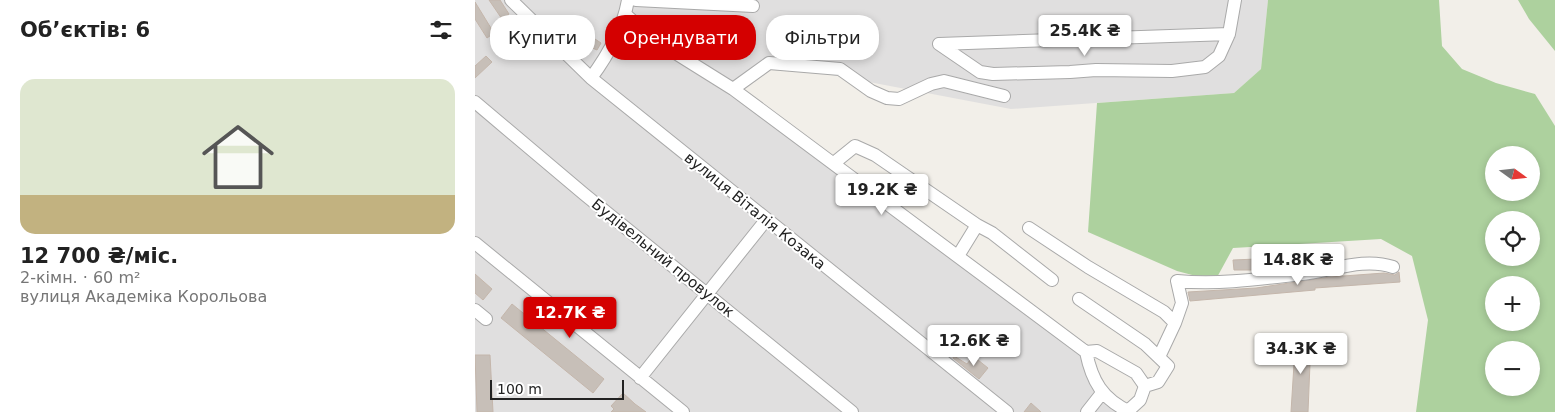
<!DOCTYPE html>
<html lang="uk">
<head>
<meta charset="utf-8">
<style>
	:root { --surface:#fff; --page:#f6f6f6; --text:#222; --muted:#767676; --accent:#d40000 }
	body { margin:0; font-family:"DejaVu Sans",sans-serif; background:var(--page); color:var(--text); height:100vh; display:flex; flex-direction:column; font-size:19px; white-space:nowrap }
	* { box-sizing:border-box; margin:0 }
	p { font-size:16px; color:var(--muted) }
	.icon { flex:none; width:28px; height:28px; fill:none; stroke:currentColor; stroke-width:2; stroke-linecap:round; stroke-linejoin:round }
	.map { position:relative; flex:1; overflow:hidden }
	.side { display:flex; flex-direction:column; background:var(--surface); width:475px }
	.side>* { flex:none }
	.banner { position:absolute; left:15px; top:15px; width:475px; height:45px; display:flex; gap:10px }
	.needle { width:32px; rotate:105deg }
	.controls { position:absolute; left:1010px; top:146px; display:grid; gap:10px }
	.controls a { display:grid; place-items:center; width:55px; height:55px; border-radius:50%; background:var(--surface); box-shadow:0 2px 8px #0003; font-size:25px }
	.scale { position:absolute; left:15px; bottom:12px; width:134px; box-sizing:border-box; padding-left:5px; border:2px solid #222; border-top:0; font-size:14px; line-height:18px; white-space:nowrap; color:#222; -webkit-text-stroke:4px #fff; paint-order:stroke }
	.price { position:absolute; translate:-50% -42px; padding:0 11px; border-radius:5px; background:#fff; color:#222; font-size:16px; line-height:32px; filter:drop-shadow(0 1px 2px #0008) }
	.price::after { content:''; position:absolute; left:50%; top:30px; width:15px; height:11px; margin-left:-8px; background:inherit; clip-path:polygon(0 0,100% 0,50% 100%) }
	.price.current { background:var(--accent); color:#fff }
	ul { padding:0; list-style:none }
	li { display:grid; align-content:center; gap:10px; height:265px; padding:0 20px }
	li span { display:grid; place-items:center; height:155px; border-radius:15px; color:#555 }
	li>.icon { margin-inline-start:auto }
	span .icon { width:90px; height:90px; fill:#fffc; stroke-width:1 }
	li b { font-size:21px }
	h2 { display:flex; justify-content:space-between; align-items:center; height:60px; padding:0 20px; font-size:21px }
	.chip { padding:0 18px; border-radius:20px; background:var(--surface); box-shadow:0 2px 8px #0003; font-size:18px; line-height:45px }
	.chip.current { background:var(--accent); color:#fff }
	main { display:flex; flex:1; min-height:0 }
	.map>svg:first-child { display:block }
	.residential { fill:#e0dfdf }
	.forest { fill:#add19e; fill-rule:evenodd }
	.building { fill:#c7bfb8; stroke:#c4b6ab }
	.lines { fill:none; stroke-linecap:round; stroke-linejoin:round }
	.minor-casing { stroke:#a9a9a9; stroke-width:14 }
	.minor { stroke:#fff; stroke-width:12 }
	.labels { text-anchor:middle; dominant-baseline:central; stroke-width:4; stroke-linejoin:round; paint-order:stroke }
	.street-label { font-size:15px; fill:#222; stroke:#fff }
</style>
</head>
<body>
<main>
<section class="side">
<h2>Об’єктів: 6<svg class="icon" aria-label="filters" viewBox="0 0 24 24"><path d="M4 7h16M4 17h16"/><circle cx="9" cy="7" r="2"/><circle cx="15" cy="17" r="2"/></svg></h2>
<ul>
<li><span style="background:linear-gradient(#dfe7d0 75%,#c2b280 0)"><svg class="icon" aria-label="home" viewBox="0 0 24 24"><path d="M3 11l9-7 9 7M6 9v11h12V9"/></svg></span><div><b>12 700 ₴/міс.</b><p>2-кімн. · 60 m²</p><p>вулиця Академіка Корольова</p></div></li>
</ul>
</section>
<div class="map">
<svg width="1080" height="412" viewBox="0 0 1080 412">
	<rect width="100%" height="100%" fill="#f2efe9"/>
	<path class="residential" d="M0,0h793l-7,69 -27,24 -223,16 -242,-46 -35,26 352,263 16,40 34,20h-661z"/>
	<path class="forest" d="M793,0h171l3,46 20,23 34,14 39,11 20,32v286h-139l12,-92 -16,-64 -31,-17 -148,9 -18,33 -38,-10 -89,-39 9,-129 137,-10 27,-24zM1019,155h37v37h-37zM1019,220h37v38h-37zM1019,285h37v37h-37zM1019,350h37v38h-37z
		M1043,0h37v51l-26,-32z"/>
	<path class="building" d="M14,0h11l9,14 -7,5z
		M0,2l19,31 -7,5 -12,-19z
		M120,39l6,4 -4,7 -7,-3z
		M11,56l6,6 -17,16v-12z
		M853,250l1,11 -6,1 -55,8h-34l-1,-10 47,-2z
		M924,272l1,10 -85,6v2l-125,11 -2,-9 68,-4 74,-11 54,-4 11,2z
		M0,274l17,15 -9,11 -8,-7z
		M37,304l92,75 -11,14 -92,-75z
		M470,332l9,7 -9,13 -9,-8z
		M817,339h19l-3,73h-17l4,-64h-7z
		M0,355h15l3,57h-16z
		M479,356l13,8 6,-8 15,12 -9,11 -26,-21z
		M148,393l12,11 11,8h-35l3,-3 -3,-3z
		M556,403l10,9h-17z"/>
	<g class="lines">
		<defs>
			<path id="minor" d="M36,0l80,78 416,334
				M161,0l117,6
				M151,15l27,24 80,50 353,263c6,29 16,47 44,60
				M464,44l290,-10 6,-34
				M464,44l41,28 13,2 77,-2 26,-2 76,1 33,-4 14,-11 10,-22
				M116,78c17,-23 32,-49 37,-78
				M258,89l36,-26 71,6 31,22 16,7 12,1 32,-15 13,-3 60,15
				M0,102l109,92 268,218
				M359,163l21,-17 20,9 102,70 -19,31
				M502,225l15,8 60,47
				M554,228l59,39 76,45 11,11 -16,34
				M0,243l208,169
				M604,299l66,45 23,22 -10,16 -13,4
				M0,310l11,9
				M700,323l7,-20 -5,-22c42,4 83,-2 125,-7 30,-3 61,-17 91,-7
				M611,352l11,-1 39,22 9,13 -5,14 -12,11
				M165,378l126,-158
				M612,412l15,-19"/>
		</defs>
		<use href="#minor" class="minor-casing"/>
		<use href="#minor" class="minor"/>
	</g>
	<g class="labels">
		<g class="street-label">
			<text transform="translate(280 211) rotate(39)">вулиця Віталія Козака</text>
			<text transform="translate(188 258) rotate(39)">Будівельний провулок</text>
		</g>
	</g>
</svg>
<div class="controls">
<a><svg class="needle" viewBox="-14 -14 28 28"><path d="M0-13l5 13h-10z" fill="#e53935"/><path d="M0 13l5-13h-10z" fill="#767676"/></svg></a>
<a><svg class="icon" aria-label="locate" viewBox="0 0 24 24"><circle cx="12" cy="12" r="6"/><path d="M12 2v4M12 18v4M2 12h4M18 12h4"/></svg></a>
<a>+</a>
<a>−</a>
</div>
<div class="scale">100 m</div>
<b class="price" style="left:610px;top:57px">25.4K ₴</b>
<b class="price" style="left:407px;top:216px">19.2K ₴</b>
<b class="price" style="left:823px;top:286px">14.8K ₴</b>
<b class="price current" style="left:95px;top:339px">12.7K ₴</b>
<b class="price" style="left:499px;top:367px">12.6K ₴</b>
<b class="price" style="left:826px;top:375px">34.3K ₴</b>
<div class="banner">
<a class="chip">Купити</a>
<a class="chip current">Орендувати</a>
<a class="chip">Фільтри</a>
</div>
</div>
</main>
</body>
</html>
